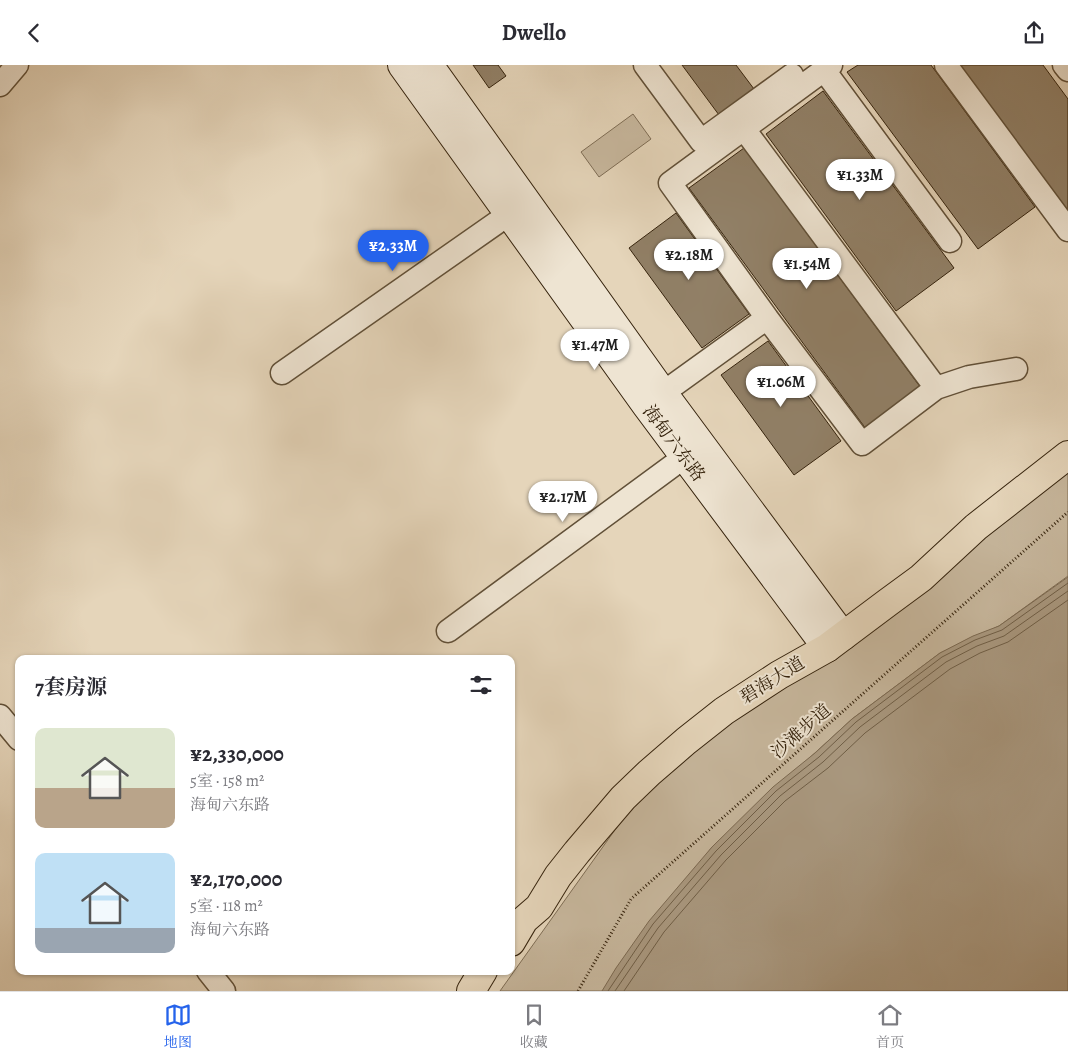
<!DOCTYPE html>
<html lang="zh">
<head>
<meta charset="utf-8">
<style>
	:root { --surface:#fff; --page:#f7f7f7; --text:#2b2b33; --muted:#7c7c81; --line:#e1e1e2; --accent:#2563eb }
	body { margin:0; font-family:Alegreya,"Noto Serif SC",serif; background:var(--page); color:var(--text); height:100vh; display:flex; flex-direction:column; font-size:19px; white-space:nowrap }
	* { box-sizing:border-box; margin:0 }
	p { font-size:16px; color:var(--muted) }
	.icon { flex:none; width:28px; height:28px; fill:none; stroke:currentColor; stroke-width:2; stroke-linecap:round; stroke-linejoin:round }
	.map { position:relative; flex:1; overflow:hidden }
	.side { position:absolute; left:15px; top:590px; width:500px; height:320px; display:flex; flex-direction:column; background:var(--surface); border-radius:10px; box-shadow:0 1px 4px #0004 }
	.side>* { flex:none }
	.price { position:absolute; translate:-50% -42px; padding:0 11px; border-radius:18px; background:#fff; color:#222; font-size:16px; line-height:32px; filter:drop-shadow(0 1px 2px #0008) }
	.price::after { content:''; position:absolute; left:50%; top:30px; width:15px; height:11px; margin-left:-8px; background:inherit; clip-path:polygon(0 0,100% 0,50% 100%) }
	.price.selected { background:var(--accent); color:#fff }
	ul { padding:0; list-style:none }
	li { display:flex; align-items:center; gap:15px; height:125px; padding:0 20px }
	li span { display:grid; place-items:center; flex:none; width:140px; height:100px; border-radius:10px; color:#555 }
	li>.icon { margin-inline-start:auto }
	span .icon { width:60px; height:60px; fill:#fffc; stroke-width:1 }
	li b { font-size:21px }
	h2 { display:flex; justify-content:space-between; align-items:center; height:60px; padding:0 20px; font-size:21px }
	header { display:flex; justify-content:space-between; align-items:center; height:65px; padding:0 20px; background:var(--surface); font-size:22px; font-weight:700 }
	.tab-bar { display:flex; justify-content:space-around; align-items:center; height:70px; border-top:1px solid var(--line); background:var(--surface); font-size:14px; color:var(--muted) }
	.tab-bar a { display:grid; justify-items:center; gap:2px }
	.tab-bar .selected { color:var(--accent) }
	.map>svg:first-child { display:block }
	.green { fill:#c7b79d; stroke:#7e6d55 }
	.water { fill:#a9987f; stroke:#7b6951 }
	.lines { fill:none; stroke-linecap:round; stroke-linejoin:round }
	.shore { stroke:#6f5e46; stroke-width:1 }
	.building { fill:#918067; stroke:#35230d }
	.minor-casing { stroke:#615038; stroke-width:25 }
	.secondary-casing { stroke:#35230d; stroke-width:30 }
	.primary-casing { stroke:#35230d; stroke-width:30 }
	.path { stroke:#35230d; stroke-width:3; stroke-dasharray:1 2.5; stroke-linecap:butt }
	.minor { stroke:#eee4d2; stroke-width:22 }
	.secondary { stroke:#eee4d2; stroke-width:28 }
	.primary { stroke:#e5d5ba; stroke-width:28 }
	.labels { text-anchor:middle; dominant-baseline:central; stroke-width:4; stroke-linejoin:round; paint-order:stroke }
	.street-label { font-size:18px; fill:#35230d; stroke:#eee4d2 }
</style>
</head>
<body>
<header><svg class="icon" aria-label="back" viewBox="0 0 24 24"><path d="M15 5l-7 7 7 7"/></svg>Dwello<svg class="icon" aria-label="share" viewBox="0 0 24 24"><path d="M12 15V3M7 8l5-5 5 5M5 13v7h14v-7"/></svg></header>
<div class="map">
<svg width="1068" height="926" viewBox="0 0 1068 926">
	<rect width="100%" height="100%" fill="#e5d5ba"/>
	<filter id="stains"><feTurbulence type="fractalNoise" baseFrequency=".004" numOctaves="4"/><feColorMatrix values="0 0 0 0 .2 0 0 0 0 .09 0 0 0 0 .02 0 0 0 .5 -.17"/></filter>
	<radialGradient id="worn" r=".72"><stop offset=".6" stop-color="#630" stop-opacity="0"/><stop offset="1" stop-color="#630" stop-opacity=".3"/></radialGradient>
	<path class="green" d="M633,49l18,25 -52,38 -18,-25z
		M1068,387v124l-69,50 -59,27 -88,66 -140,128 -105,144h-107l167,-234z"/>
	<path class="water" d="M1068,512v414h-466l14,-23 33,-47 63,-74 61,-60 42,-34 37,-34 88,-66 33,-17 26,-10z"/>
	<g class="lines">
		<path class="shore" d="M608,926l45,-67 63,-73 60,-60 43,-34 37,-35 86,-65 33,-17 27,-10 66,-47
			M615,926l43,-63 63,-73 59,-59 43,-34 37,-35 86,-65 31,-16 27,-10 64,-45
			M624,926l40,-59 62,-72 59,-59 43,-33 37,-35 85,-64 30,-16 28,-11 60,-42"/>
	</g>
	<path class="building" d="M473,0h25l8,11 -17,12z
		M682,0h54l18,24 -35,26z
		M858,0h73l104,142 -57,42 -131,-177z
		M959,0h84l25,34v115z
		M823,26l131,177 -58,43 -130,-177z
		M744,83l180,244 -55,41 -180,-245z
		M676,148l73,101 -47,34 -73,-100z
		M768,276l73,100 -47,34 -73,-100z"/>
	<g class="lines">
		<defs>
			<path id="minor" d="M645,0l56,76 91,-66
				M946,0l122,165
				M1064,0l4,5
				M824,5l126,171
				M0,20l17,-20
				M744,64l192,259
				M767,253l-97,-135 161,-118
				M282,308l240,-168
				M649,338l118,-85 95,126 74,-56 33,-11 47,-8
				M448,566l250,-184
				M0,651l19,23
				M208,906l16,20"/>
			<path id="secondary" d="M402,0l244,340 181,243
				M429,0l234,328 180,243"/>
			<path id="primary" d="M511,877l13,-22 15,-13 19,-31 19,-24 46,-54 26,-25 37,-32 38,-30 55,-36 48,-27 60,-45 34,-25 55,-51 92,-72
				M471,926l12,-20"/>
		</defs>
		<use href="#minor" class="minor-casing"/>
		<use href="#secondary" class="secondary-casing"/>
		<use href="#primary" class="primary-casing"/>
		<path class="path" d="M578,926l53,-92 437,-387"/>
		<use href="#minor" class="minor"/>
		<use href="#secondary" class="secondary"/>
		<use href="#primary" class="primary"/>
	</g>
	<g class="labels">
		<g class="street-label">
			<text transform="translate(674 378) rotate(53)">海甸六东路</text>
			<text transform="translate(772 615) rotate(-32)">碧海大道</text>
			<text transform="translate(801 666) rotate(-41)">沙滩步道</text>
		</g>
	</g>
	<rect width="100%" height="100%" filter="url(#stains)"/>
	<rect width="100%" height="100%" fill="url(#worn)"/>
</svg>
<b class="price" style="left:860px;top:136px">¥1.33M</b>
<b class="price selected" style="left:393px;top:207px">¥2.33M</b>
<b class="price" style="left:689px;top:216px">¥2.18M</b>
<b class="price" style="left:807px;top:225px">¥1.54M</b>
<b class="price" style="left:595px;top:306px">¥1.47M</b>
<b class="price" style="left:781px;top:343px">¥1.06M</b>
<b class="price" style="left:563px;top:458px">¥2.17M</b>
<section class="side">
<h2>7套房源<svg class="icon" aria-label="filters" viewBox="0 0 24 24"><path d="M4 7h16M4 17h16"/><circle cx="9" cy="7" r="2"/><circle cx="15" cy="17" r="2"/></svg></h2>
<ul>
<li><span style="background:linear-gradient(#dfe7d0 60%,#b9a48a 0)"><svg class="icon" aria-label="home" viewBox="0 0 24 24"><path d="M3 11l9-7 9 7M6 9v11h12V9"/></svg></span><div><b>¥2,330,000</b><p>5室 · 158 m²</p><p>海甸六东路</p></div></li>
<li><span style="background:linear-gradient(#bfe0f5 75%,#9aa5b1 0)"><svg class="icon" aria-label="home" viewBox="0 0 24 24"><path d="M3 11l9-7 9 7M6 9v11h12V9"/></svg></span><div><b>¥2,170,000</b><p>5室 · 118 m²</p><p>海甸六东路</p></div></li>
</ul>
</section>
</div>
<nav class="tab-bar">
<a class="selected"><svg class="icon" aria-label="map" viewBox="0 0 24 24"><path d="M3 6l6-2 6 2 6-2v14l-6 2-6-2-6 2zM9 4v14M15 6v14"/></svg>地图</a>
<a><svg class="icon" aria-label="saved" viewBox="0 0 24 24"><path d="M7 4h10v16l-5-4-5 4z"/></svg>收藏</a>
<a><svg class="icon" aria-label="home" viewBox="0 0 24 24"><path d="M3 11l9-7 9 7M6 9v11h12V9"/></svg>首页</a>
</nav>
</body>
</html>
